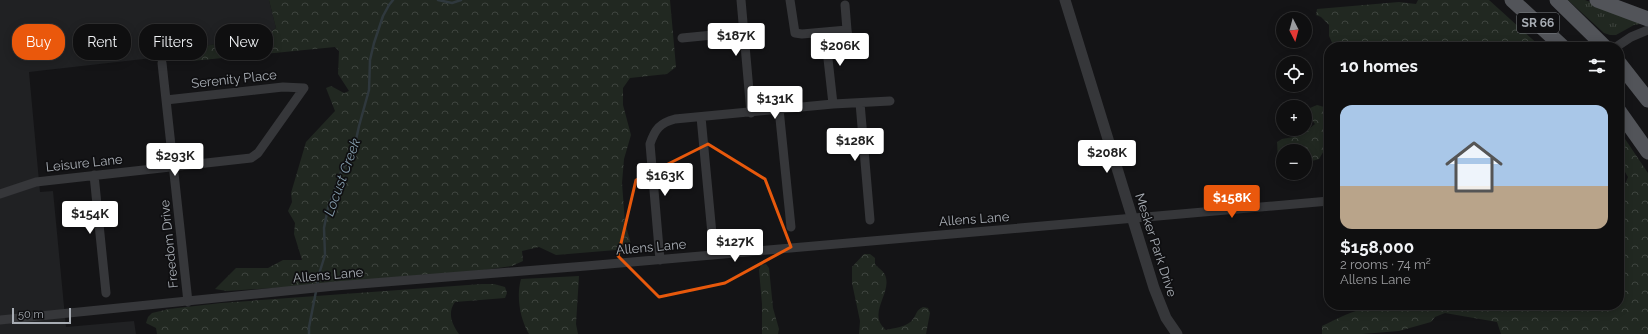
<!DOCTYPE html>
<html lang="en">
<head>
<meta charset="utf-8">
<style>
	:root { --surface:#0f0f10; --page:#181819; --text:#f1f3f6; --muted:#9b9c9f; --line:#2f2f30; --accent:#ea580c }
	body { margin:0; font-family:Raleway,sans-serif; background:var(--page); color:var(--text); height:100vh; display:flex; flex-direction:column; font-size:15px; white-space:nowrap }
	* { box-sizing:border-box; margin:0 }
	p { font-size:13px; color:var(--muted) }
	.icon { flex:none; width:22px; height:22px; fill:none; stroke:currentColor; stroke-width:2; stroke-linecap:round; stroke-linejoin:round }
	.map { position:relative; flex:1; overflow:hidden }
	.details { position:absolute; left:1324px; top:42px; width:300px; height:268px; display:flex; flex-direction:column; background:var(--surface); border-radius:16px; box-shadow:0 2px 10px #0003,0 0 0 1px var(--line) }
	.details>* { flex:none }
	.guide { position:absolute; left:12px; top:24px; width:380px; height:36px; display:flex; gap:8px }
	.needle { width:26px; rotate:174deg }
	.buttons { position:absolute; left:1276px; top:12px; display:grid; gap:8px }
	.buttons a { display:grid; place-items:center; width:36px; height:36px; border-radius:50%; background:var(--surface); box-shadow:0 2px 10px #0003,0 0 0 1px var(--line); font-size:20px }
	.scale { position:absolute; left:12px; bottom:10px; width:59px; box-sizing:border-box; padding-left:4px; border:2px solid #a8adb4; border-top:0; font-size:11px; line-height:14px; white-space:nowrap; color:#a8adb4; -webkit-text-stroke:3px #0f0f11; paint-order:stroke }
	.price { position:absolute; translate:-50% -34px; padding:0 9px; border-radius:4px; background:#fff; color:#222; font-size:13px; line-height:26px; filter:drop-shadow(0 1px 2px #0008) }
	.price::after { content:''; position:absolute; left:50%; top:24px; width:12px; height:9px; margin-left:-6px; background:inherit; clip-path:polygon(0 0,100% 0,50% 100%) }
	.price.current { background:var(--accent); color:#fff }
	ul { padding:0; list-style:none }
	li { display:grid; align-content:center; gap:8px; height:212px; padding:0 16px }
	li span { display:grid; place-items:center; height:124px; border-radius:12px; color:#555 }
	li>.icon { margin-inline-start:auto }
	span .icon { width:72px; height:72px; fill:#fffc; stroke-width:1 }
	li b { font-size:17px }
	h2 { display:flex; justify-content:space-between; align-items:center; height:48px; padding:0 16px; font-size:17px }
	.pill { padding:0 14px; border-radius:16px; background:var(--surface); box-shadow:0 2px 10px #0003,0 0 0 1px var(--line); font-size:14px; line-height:36px }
	.pill.current { background:var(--accent); color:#fff }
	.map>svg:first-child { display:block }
	.built { fill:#202123 }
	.grass { fill:url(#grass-tufts) }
	.forest { fill:url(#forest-crowns) }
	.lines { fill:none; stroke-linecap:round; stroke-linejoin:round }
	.stream { stroke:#2f383d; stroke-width:2.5 }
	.minor { stroke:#36373a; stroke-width:9 }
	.tertiary { stroke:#36373a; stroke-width:11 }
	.primary { stroke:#525459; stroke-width:15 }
	.marked { fill:none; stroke:#e8590c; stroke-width:3; stroke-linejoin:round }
	.labels { text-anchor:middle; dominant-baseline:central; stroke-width:3.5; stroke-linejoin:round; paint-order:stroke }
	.shield { fill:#0f0f11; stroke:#7a7e83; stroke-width:1 }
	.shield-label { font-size:12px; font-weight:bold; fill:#a8adb4 }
	.street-label { font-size:13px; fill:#a8adb4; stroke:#0f0f11 }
	.water-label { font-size:14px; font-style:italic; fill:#839bab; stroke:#0f0f11 }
</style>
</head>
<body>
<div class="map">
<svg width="1648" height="334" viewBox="0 0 1648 334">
	<defs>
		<pattern id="grass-tufts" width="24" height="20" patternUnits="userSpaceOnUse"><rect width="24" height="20" fill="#212821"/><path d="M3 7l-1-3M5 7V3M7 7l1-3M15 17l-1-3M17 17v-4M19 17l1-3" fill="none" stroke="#3e443f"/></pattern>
		<pattern id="forest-crowns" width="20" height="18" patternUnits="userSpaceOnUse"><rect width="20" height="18" fill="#212821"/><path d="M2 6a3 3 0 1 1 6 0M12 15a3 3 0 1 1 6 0" fill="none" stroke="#3e443f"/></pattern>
	</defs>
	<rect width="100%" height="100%" fill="#141416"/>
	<path class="built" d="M0,0h269l7,28 -8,6 -84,16 -5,5 -150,17 11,120 13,-1 13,136 68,-6 2,13h-136z"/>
	<path class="grass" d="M1568,0h17l61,23 -12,2 -18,10h-6l-6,-2z"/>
	<path class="forest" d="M269,0h401l6,67 -9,7 -37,4 -7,10v17l8,30 -7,24 -2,24 3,40 6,21 -3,5 -72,6 -17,-8 -17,4 1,10 -11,5 -75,11 -210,14 -12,-2 21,-21h32l15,-8h19l-8,-26 1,-11 -7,-12 4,-9 -1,-9 15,-51 29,-31 -9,-23 5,-2 13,7 5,-2 -11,-17 1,-23 -4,-4 -143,14 -17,-4 9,-7 84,-16 8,-6z
		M1418,0h71l52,47h-207l-5,-11v-11l-8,-8 -5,-2 1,-6 82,-7 17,2z
		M1317,105l11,3 1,40 -4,1 -6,10 -14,4v-12h-22v13c-7,-5 -5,-13 -6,-22l5,-3 11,-2 5,-8 12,-1 5,-4 -3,-4 -7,1v-11z
		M1619,130l29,43v161h-147l-4,-12 -52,-9 -10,4 -4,5 -32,9 -37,3h-40v-8c16,-7 37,-21 55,-16l4,-5h238v-82l5,-4v-11l-5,-10 9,-21 -9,-15z
		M864,254h6l5,4v6c3,4 8,6 10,11 8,18 -19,38 1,55 8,-2 22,-3 27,-11 4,-5 3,-9 10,-12l5,1 2,5 -4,21h-67l1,-13 -8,-38v-16z
		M766,264l3,4 4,40 6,21 -1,5h-16v-30l-3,-34 2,-5z
		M579,276l-3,48 2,10h-49c-9,-15 -13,-38 -8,-55z
		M482,284h12l11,3 2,6 -2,5 -50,4c-8,11 -3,22 4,32h-302l-1,-6 -10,-5 2,-6 4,-4 17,-4 52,-6z"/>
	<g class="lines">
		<path class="stream" d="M438,0l14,3 9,-3
			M309,334v-7l11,-56 5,-16 -1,-27 4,-20 13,-36 13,-23 5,-23 10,-36 1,-30 4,-17 9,-27 6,-11 4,-5"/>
		<path class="minor" d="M741,0l10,113
			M790,0l5,33 7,1 45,-4 3,21
			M845,5l2,25
			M825,32l8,72
			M682,38l62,-6
			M1616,47l15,-10 17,-7
			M162,63l26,239
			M860,103l10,117
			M779,109l12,118
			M701,117l11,117
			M94,175l12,118
			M0,194l36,-12 215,-24 7,-5 46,-65 -21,-1 -117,13
			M660,260l-10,-116c5,-15 10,-21 25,-25l158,-15 57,-3
			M0,320l335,-34 251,-20 743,-65"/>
		<path class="tertiary" d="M1065,0l89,288 12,30 11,16"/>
		<path class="primary" d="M1512,0l51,47
			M1557,0l48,47
			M1597,0l51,19
			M1619,63l29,37
			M1619,111l29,41"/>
	</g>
	<path class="marked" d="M708,144l57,35 26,68 -66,36 -66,14 -41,-41 18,-76z"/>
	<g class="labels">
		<rect class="shield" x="1517" y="13" width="42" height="20" rx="3"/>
		<g class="shield-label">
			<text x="1538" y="23">SR 66</text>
		</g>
		<g class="street-label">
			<text transform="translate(234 79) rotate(-6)">Serenity Place</text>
			<text transform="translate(84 163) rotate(-6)">Leisure Lane</text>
			<text transform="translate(974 219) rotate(-4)">Allens Lane</text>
			<text transform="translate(169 244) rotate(-96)">Freedom Drive</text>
			<text transform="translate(1156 245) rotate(72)">Mesker Park Drive</text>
			<text transform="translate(651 247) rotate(-5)">Allens Lane</text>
			<text transform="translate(328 275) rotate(-5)">Allens Lane</text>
		</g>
		<g class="water-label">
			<text transform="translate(342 177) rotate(-70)">Locust Creek</text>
		</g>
	</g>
</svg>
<div class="buttons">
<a><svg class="needle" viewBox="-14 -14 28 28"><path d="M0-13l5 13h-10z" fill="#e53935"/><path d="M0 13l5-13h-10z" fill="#9b9c9f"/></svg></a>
<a><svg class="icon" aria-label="locate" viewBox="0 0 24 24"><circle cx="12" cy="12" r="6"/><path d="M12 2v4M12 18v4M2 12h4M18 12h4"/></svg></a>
<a>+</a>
<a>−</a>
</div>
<div class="scale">50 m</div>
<b class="price" style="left:736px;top:57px">$187K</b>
<b class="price" style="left:840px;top:67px">$206K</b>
<b class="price" style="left:775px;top:120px">$131K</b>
<b class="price" style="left:855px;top:162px">$128K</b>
<b class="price" style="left:1107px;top:174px">$208K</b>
<b class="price" style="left:175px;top:177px">$293K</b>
<b class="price" style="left:665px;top:197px">$163K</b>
<b class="price current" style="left:1232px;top:219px">$158K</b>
<b class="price" style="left:90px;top:235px">$154K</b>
<b class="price" style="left:735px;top:263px">$127K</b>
<div class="guide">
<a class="pill current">Buy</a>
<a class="pill">Rent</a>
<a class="pill">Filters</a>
<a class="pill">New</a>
</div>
<section class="details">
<h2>10 homes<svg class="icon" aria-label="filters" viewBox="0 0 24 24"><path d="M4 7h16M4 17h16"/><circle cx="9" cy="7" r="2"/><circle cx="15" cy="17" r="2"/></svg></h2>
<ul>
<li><span style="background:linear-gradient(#a9c7e8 65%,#b9a48a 0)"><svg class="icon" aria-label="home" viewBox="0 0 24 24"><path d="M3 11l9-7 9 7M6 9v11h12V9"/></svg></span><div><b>$158,000</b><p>2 rooms · 74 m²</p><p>Allens Lane</p></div></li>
</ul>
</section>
</div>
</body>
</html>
